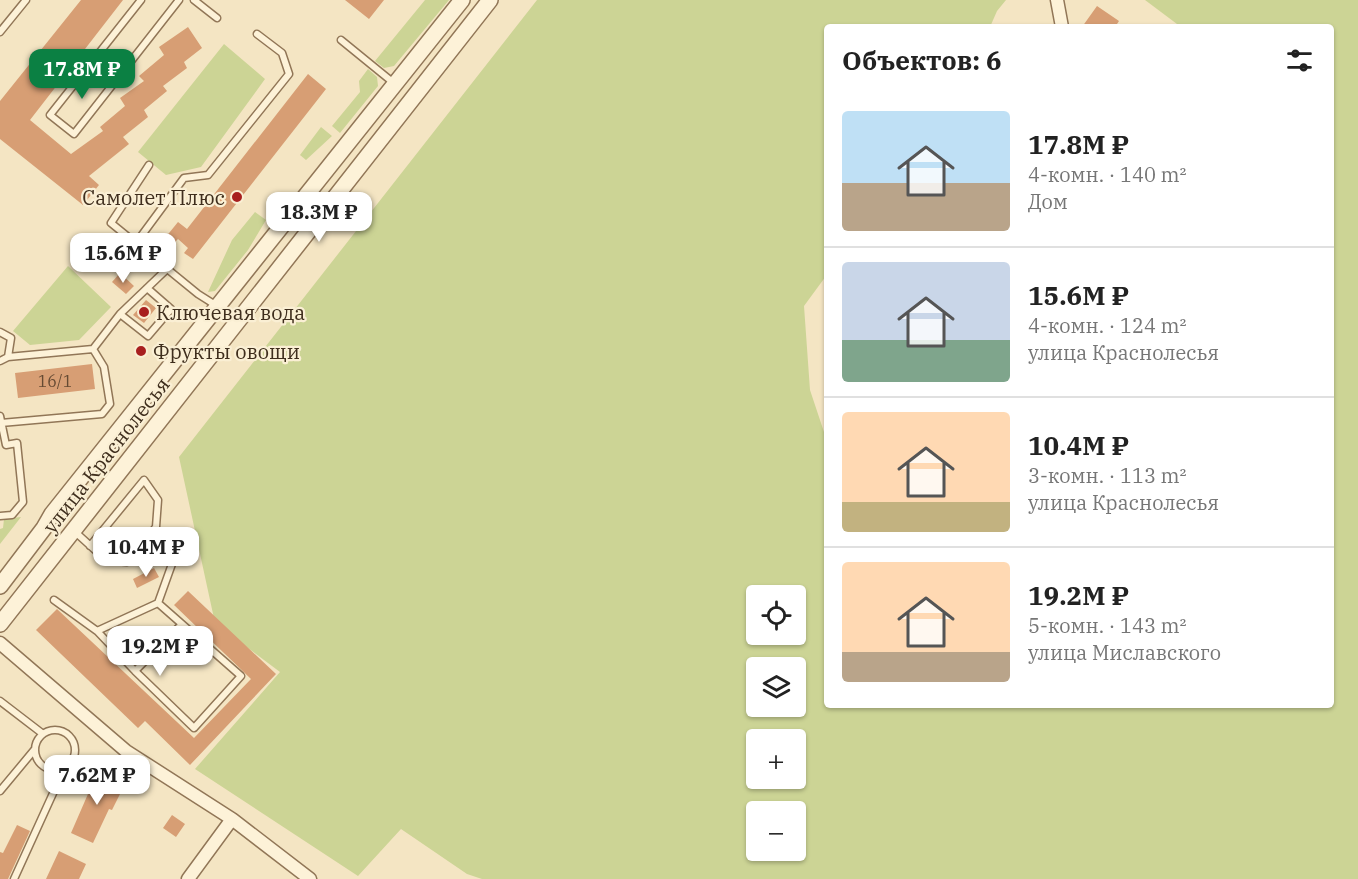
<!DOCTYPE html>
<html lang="ru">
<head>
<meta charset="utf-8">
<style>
	:root { --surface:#fff; --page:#f2f2f2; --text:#222; --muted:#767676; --line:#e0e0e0; --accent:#0b8043 }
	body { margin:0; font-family:"IBM Plex Serif",serif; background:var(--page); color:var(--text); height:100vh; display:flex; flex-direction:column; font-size:22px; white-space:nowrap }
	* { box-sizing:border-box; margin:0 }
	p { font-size:20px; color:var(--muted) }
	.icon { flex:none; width:33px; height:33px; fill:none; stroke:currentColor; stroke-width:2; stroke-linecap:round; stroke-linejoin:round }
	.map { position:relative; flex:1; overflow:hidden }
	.panel { position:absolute; left:824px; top:24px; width:510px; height:684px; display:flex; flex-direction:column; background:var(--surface); border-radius:6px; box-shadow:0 2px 4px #0004 }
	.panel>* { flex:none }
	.buttons { position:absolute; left:746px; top:585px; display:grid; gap:12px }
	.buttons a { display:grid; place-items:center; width:60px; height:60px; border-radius:6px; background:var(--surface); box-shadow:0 2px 4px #0004; font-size:30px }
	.price { position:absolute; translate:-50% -51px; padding:0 14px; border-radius:12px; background:#fff; color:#222; font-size:20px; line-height:39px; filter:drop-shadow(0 2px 3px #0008) }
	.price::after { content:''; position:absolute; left:50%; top:36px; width:18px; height:14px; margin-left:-9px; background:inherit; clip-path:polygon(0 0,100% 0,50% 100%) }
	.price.on { background:var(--accent); color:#fff }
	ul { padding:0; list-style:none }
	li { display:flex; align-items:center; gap:18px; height:150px; padding:0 18px }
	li+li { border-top:2px solid var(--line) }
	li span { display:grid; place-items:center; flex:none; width:168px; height:120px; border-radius:6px; color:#555 }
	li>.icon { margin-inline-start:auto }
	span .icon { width:72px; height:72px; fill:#fffc; stroke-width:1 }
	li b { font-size:26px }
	h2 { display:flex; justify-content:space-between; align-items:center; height:72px; padding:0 18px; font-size:26px }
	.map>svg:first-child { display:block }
	.green { fill:#ccd495; fill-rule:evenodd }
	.building { fill:#d79e74 }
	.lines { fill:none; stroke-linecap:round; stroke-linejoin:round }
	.service-casing { stroke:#917657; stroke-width:9 }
	.minor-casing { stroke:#917657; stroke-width:15 }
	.tertiary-casing { stroke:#917657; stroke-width:18 }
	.service { stroke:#fdf2d8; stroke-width:6 }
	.minor { stroke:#fdf2d8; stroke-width:12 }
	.tertiary { stroke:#fdf2d8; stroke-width:15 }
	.poi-dot { fill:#a81f1f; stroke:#faefd4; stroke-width:2 }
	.labels { text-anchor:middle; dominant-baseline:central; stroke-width:4.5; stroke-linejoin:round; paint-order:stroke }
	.number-label { font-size:16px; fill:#654a33 }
	.poi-label { font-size:20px; fill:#3f2e1d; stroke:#faefd4; text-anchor:start }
	.street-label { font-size:20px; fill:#3f2e1d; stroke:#faefd4 }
</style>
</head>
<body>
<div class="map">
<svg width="1358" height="879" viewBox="0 0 1358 879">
	<rect width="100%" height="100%" fill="#f4e5c3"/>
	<path class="green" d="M425,0h24l-55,66 -10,2 -9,-7z
		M537,0h469l-9,11 -7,16h-164v249l-22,30 6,84 16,48v267h504v-678h-149l-36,-27h213v879h-876l-15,-5 -66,-45 -43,47 -163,-107 85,-97 -65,-49 -36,-166zM756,596h39v38h-39zM756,668h39v38h-39zM756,740h39v38h-39zM756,812h39v38h-39z
		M224,44l41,35 -64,88 -35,8 -28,-23z
		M368,69l9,8 1,9 -38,47 -8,-7 28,-34 -1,-11z
		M321,127l11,9 -26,24 -6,-5z
		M255,212l11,8 -18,30 -33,41 -7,1 24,-52z
		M68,266l43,41 -32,33 -49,5 -17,-14z
		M21,517l-21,27v-15l3,-1 1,-9z"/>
	<path class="building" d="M81,0h42l-93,120 41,34 32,-23 -3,-4 25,-21 -5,-8 24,-17 -5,-5 25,-21 -5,-8 29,-20 14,21 -18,14 3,6 -24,18 4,5 -23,19 4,7 -25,20 6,7 -40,32 10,9 -16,20 -83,-66v-38z
		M345,0h39l-15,19z
		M1097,6l22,15 -4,6h-33z
		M308,74l18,15 -133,170 -9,-6 4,-5 -10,-9 -5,5 -8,-6 13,-16 9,7z
		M120,273l14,13 -8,8 -14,-12z
		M146,300l10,8 -12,15 -11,-8z
		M92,364l3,25 -77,9 -3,-25z
		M154,568l5,9 -22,11 -4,-9z
		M188,591l88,83 -86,91 -45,-44 -7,7 -102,-98 21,-21 137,129 57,-59 -77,-74z
		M98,771l27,13 -13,26 -3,-1 -16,34 -22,-10z
		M172,815l13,9 -9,13 -13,-9z
		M17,825l13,6 -22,48h-8v-27l3,1z
		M59,851l27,13 -7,15h-33z"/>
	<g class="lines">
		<defs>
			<path id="service" d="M141,0l-91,115 24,19 105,-134
				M194,0l23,18
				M0,32l26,-32
				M341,40l54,44
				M149,165l-38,58 87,71 19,12
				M136,243l48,-65 24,-3 81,-101 -7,-21 -25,-19
				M120,314l28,22 23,-27 -24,-21
				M0,332l11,6 -3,19
				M0,361l8,-4 85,-8 27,-35 48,-46
				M0,416l6,29 11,-2 6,59 -11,13 -12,1
				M1,423l101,-9 8,-10 -6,-37 -11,-18
				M73,530l33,30 21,2 29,-35 2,-27 -14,-20 -54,66
				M54,600l43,31 61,-28 14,-39 -23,-28
				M97,631l38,40 47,-47
				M135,671l59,57 47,-52 -83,-73
				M0,701l43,33
				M35 750a20 20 0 1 1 40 0a20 20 0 1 1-40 0Z
				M0,791l35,-42
				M14,879l51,-112"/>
			<path id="minor" d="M1057,0l5,27
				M0,643l126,108 106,68 78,60
				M188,879l44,-60"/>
			<path id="tertiary" d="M0,586l44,-58 8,-14 410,-514
				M0,624l490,-624"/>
		</defs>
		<use href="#service" class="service-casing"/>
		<use href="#minor" class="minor-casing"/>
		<use href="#tertiary" class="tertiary-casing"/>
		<use href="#service" class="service"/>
		<use href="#minor" class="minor"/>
		<use href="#tertiary" class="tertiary"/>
	</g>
	<g class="poi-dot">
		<circle cx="237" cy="197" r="6"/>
		<circle cx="144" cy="312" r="6"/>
		<circle cx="141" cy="351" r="6"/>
	</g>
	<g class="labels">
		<g class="number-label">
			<text x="55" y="381">16/1</text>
		</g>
		<g class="poi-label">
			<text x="225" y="197" text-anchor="end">Самолет Плюс</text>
			<text x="156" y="312">Ключевая вода</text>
			<text x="153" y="351">Фрукты овощи</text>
		</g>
		<g class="street-label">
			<text transform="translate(106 455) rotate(-52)">улица Краснолесья</text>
		</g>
	</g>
</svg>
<div class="buttons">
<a><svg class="icon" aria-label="locate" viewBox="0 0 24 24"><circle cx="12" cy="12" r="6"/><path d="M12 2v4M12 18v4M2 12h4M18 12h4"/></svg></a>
<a><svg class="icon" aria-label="layers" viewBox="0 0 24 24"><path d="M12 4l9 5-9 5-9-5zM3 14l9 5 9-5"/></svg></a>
<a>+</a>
<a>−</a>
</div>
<b class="price on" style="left:82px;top:100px">17.8M ₽</b>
<b class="price" style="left:319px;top:243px">18.3M ₽</b>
<b class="price" style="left:123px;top:284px">15.6M ₽</b>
<b class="price" style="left:146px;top:578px">10.4M ₽</b>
<b class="price" style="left:160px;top:677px">19.2M ₽</b>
<b class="price" style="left:97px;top:806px">7.62M ₽</b>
<section class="panel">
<h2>Объектов: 6<svg class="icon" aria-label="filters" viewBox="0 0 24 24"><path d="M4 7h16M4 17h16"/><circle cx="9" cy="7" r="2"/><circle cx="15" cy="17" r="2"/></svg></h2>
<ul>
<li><span style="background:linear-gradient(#bfe0f5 60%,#b9a48a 0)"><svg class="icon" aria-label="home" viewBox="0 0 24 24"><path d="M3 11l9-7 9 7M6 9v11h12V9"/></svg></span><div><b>17.8M ₽</b><p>4-комн. · 140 m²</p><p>Дом</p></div></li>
<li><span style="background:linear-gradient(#c9d6e8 65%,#7fa58c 0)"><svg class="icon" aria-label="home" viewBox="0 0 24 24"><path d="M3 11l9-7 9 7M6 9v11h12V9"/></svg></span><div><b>15.6M ₽</b><p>4-комн. · 124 m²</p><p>улица Краснолесья</p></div></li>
<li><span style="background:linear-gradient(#ffd9b3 75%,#c2b280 0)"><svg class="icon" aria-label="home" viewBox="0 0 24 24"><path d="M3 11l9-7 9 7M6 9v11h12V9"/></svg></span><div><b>10.4M ₽</b><p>3-комн. · 113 m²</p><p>улица Краснолесья</p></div></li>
<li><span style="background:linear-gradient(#ffd9b3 75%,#b9a48a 0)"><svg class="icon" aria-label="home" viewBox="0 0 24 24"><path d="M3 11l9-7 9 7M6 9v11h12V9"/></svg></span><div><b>19.2M ₽</b><p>5-комн. · 143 m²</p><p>улица Миславского</p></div></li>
</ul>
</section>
</div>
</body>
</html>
